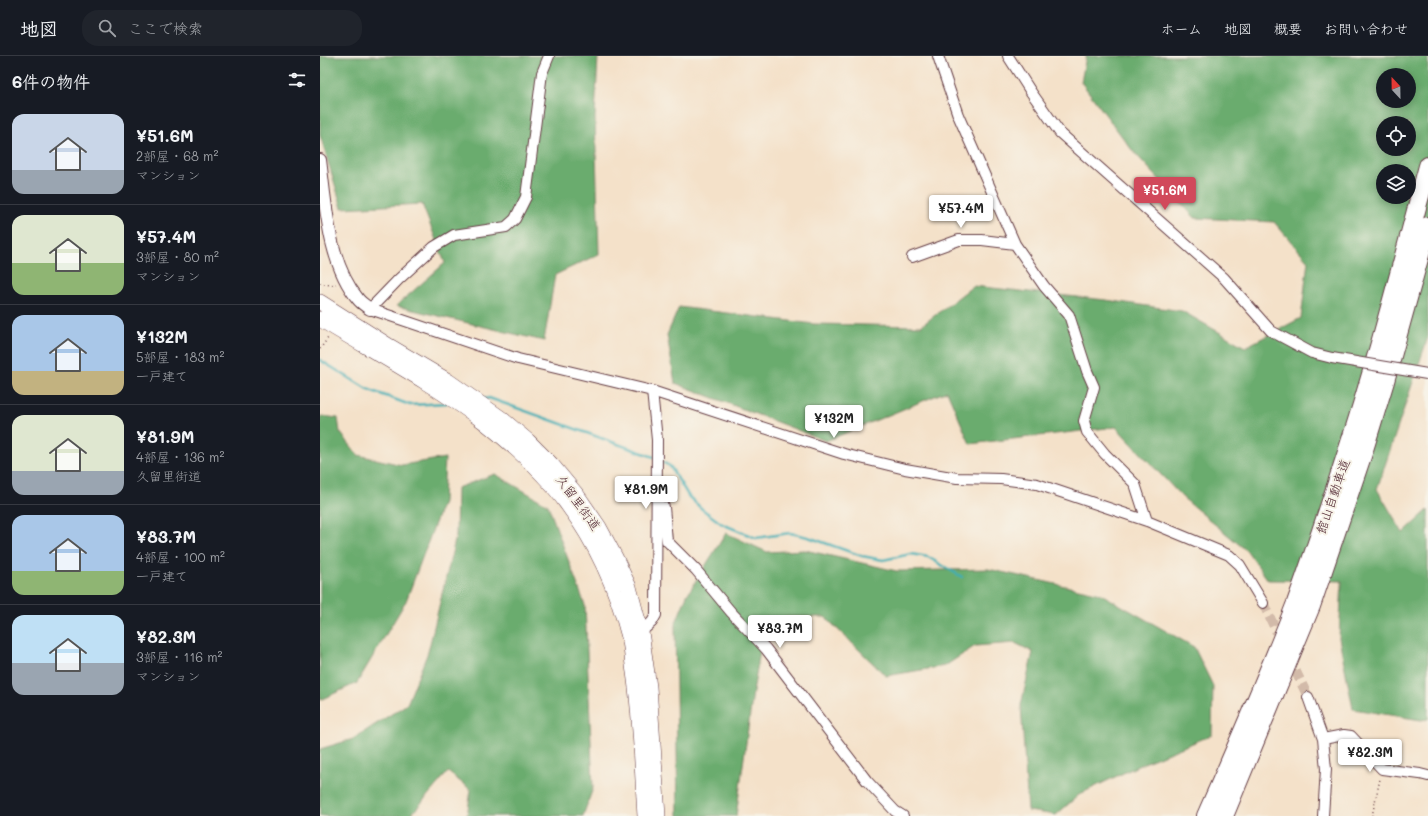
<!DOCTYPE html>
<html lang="ja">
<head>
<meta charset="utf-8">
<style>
	:root { --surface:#171b24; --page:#20242c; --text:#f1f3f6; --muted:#9ea1a6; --line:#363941; --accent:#d1495b }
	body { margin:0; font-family:Mali,"Klee One",sans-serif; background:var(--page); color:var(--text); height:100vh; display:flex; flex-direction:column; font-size:15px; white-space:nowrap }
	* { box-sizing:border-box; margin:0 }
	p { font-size:13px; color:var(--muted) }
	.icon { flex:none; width:22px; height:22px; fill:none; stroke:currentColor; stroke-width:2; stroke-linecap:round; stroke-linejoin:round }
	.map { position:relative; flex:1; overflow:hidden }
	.sheet { display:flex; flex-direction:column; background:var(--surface); width:320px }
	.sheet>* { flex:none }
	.needle { width:26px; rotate:338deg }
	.controls { position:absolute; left:1056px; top:12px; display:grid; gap:8px }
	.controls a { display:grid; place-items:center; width:40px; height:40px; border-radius:50%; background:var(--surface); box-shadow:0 2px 10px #0003; font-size:20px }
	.price { position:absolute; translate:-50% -34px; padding:0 9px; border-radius:4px; background:#fff; color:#222; font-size:13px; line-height:26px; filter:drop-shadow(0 1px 2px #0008) }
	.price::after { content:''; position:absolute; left:50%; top:24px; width:12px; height:9px; margin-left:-6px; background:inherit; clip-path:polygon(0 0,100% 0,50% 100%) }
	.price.active { background:var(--accent); color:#fff }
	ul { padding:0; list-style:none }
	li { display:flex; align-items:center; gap:12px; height:100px; padding:0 12px }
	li+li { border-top:1px solid var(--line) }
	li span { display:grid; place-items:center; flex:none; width:112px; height:80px; border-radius:12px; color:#555 }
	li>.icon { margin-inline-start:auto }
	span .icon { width:48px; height:48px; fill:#fffc; stroke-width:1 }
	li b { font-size:17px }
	h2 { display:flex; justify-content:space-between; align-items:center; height:48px; padding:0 12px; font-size:17px }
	header { display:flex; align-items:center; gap:24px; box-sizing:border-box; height:56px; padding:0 20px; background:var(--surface); border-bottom:1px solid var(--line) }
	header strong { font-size:19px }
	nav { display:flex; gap:22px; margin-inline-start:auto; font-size:14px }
	.search { width:280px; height:36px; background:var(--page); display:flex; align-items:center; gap:10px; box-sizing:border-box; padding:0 14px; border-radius:16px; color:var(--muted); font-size:15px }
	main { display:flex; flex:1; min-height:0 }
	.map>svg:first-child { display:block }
	.forest { fill:#6bac6e; stroke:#5a664c; fill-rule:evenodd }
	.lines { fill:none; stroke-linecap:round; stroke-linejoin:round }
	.stream { stroke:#3daeb5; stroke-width:2.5 }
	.minor-tunnel { stroke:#d2baa9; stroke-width:10; stroke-dasharray:10 5; stroke-linecap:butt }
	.minor-casing { stroke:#643c43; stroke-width:12 }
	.tertiary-casing { stroke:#643c43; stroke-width:14 }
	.primary-casing { stroke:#643c43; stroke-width:16 }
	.motorway-casing { stroke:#643c43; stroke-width:20 }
	.path { stroke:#643c43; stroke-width:1.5; stroke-dasharray:1 3; stroke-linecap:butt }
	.minor { stroke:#fff; stroke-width:10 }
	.tertiary { stroke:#fff; stroke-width:12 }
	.primary { stroke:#fff; stroke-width:15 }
	.motorway { stroke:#fff; stroke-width:18 }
	.minor-bridge-casing { stroke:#643c43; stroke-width:12; stroke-linecap:butt }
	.minor-bridge { stroke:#fff; stroke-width:10 }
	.labels { text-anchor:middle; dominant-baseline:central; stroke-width:4; stroke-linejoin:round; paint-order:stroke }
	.street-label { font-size:13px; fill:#4a1f2b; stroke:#f7f3e8 }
</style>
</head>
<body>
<header>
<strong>地図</strong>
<div class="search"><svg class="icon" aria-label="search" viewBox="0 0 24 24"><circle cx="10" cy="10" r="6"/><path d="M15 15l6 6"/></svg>ここで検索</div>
<nav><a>ホーム</a><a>地図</a><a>概要</a><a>お問い合わせ</a></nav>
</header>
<main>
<section class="sheet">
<h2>6件の物件<svg class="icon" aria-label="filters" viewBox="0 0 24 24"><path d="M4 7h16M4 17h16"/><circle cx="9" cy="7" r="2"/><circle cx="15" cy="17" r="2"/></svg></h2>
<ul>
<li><span style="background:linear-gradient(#c9d6e8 70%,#9aa5b1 0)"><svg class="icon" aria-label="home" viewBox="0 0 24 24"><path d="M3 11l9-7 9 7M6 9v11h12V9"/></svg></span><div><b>¥51.6M</b><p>2部屋 · 68 m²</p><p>マンション</p></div></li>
<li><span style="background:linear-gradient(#dfe7d0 60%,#8fb573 0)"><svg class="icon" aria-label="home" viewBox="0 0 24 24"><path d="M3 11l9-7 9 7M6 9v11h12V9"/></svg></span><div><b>¥57.4M</b><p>3部屋 · 80 m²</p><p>マンション</p></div></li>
<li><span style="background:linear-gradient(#a9c7e8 70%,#c2b280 0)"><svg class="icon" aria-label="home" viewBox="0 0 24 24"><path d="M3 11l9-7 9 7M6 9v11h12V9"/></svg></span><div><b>¥132M</b><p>5部屋 · 183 m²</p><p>一戸建て</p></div></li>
<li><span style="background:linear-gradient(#dfe7d0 70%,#9aa5b1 0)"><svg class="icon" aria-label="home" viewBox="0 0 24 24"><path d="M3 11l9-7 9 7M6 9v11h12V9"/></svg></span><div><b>¥81.9M</b><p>4部屋 · 136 m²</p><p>久留里街道</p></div></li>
<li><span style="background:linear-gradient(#a9c7e8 70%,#8fb573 0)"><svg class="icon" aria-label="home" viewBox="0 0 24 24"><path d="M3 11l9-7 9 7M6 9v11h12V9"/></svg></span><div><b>¥83.7M</b><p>4部屋 · 100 m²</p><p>一戸建て</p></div></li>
<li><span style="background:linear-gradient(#bfe0f5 60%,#9aa5b1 0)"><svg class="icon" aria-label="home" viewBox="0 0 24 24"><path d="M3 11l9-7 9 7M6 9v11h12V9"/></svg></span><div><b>¥82.3M</b><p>3部屋 · 116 m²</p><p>マンション</p></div></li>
</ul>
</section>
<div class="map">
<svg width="1108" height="760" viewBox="0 0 1108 760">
	<rect width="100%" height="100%" fill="#f7f3e8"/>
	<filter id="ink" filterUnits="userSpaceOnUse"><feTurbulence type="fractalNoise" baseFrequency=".025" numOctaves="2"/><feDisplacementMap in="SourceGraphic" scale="8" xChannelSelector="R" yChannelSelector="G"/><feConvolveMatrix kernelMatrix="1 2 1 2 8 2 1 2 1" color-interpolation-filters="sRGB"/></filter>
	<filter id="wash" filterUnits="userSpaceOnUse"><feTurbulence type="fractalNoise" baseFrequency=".012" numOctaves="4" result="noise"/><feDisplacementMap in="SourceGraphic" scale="16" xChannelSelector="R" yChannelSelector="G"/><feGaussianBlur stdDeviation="0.9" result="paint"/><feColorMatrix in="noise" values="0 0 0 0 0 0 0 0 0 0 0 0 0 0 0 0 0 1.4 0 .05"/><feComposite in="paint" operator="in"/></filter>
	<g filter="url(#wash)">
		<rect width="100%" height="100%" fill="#f4e1c9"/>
		<path class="forest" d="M0,0h278l-3,62 4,136 -44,21 -11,66 -148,-35 49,-43 -23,-59 -80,4 -22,-73z
			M766,0h342v281l-51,152 26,44 25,-23v209l-7,1 -68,-11 -14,-71 3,-57 -74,-1 -21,-29 -65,-54 -66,-70 -146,17 -23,-53 -121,50 -151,-58 -8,-48 12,-28 135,17 107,2 52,-40 133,14 76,11 63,36 56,-29 7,-57 -34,-39 -79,-4 -63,-68 -51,-68zM1063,19h26v26h-26zM1063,67h26v26h-26zM1063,115h26v26h-26z
			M2,360l16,2 2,14 18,23 44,10 43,-7 -2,44 -37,99 -49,82 -37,17v-283z
			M175,418l53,31 37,100 8,183 -10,28h-116l4,-26 -23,-18 -38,44h-90v-67l33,-10 54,-35 21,-52 28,-116 1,-48z
			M406,477l41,19 38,-2 92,21 91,-2 113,25 93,53 19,39 -1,49 -68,28 -64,31 -24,21 -28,-4 -7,-106 12,-53 -18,-9 -40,3 -30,20 -59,10 -61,-59h-59l-13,75 -17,124h-58l-3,-191 12,-30z"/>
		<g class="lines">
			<path class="stream" d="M0,304l47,29 43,16 37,-2
				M164,343l5,-1 165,59
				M340,405l10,5 19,31 13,12 20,15 34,14 34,-5 18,4 54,19 21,4 28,-6 17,3 34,20"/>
		</g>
	</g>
	<g filter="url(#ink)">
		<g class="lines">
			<path class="minor-tunnel" d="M943,547l18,38
				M969,601l19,40"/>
			<defs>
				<path id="minor" d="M229,0l-7,17 -16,124 -11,22 -9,8 -52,8 -20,12 -35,32 -29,30 148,50 134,32 192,63 61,15 52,9 44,1 36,5 110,37 82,34 11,10 23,38
					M618,0l20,59 57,129 29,42 25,29 18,56 7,16 -10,34 3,11 18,22 30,30 12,37
					M688,0l23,36 29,41 164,145 47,53 41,22 20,5
					M592,201l47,-17h23l33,4
					M337,448l7,3 3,34 29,29 35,42 35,37 101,132 28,30 8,5
					M321,576l11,-10 4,-7 1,-175 -5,-49
					M988,641l15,42 3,30 -3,47
					M1003,683l21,-4 7,1 31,33 38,5 8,2"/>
				<path id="tertiary" d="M0,104c6,45 8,103 38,139 3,4 8,7 12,10"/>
				<path id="primary" d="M0,246l69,44 59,35 54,38 26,22 24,24 25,30 22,32 16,30 14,30 12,45 8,55 9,129
					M0,263c54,33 112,64 163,102 30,24 62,52 84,83 29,39 50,86 62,133 3,11 3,24 5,35 7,48 8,96 11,144"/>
				<path id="motorway" d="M886,760c31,-70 62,-141 90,-213 18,-50 35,-101 51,-151 31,-94 55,-190 81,-286
					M904,760l87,-210 51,-150 23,-75 43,-155"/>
			</defs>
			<use href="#minor" class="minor-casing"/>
			<use href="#tertiary" class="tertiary-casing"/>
			<use href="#primary" class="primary-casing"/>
			<use href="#motorway" class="motorway-casing"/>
			<path class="path" d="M0,227l10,2 6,-1
				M0,293l8,-11
				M1052,760l8,-37"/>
			<use href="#minor" class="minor"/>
			<use href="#tertiary" class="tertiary"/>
			<use href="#primary" class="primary"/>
			<use href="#motorway" class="motorway"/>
			<defs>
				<path id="minor-bridge" d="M1012,302l95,16"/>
			</defs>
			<use href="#minor-bridge" class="minor-bridge-casing"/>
			<use href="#minor-bridge" class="minor-bridge"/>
		</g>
	</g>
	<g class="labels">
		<g class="street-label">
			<text transform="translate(1012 440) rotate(-71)">館山自動車道</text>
			<text transform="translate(259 446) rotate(54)">久留里街道</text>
		</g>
	</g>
</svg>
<div class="controls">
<a><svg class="needle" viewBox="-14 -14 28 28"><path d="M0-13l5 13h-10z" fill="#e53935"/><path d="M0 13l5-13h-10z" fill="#9ea1a6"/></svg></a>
<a><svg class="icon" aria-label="locate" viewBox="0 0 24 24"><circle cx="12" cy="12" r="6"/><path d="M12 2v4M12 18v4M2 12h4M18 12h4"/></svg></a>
<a><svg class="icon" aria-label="layers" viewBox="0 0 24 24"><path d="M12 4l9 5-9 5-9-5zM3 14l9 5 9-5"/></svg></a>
</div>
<b class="price active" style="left:845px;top:155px">¥51.6M</b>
<b class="price" style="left:641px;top:173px">¥57.4M</b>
<b class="price" style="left:514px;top:383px">¥132M</b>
<b class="price" style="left:326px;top:454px">¥81.9M</b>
<b class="price" style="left:460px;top:593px">¥83.7M</b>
<b class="price" style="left:1050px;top:717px">¥82.3M</b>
</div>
</main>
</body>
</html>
